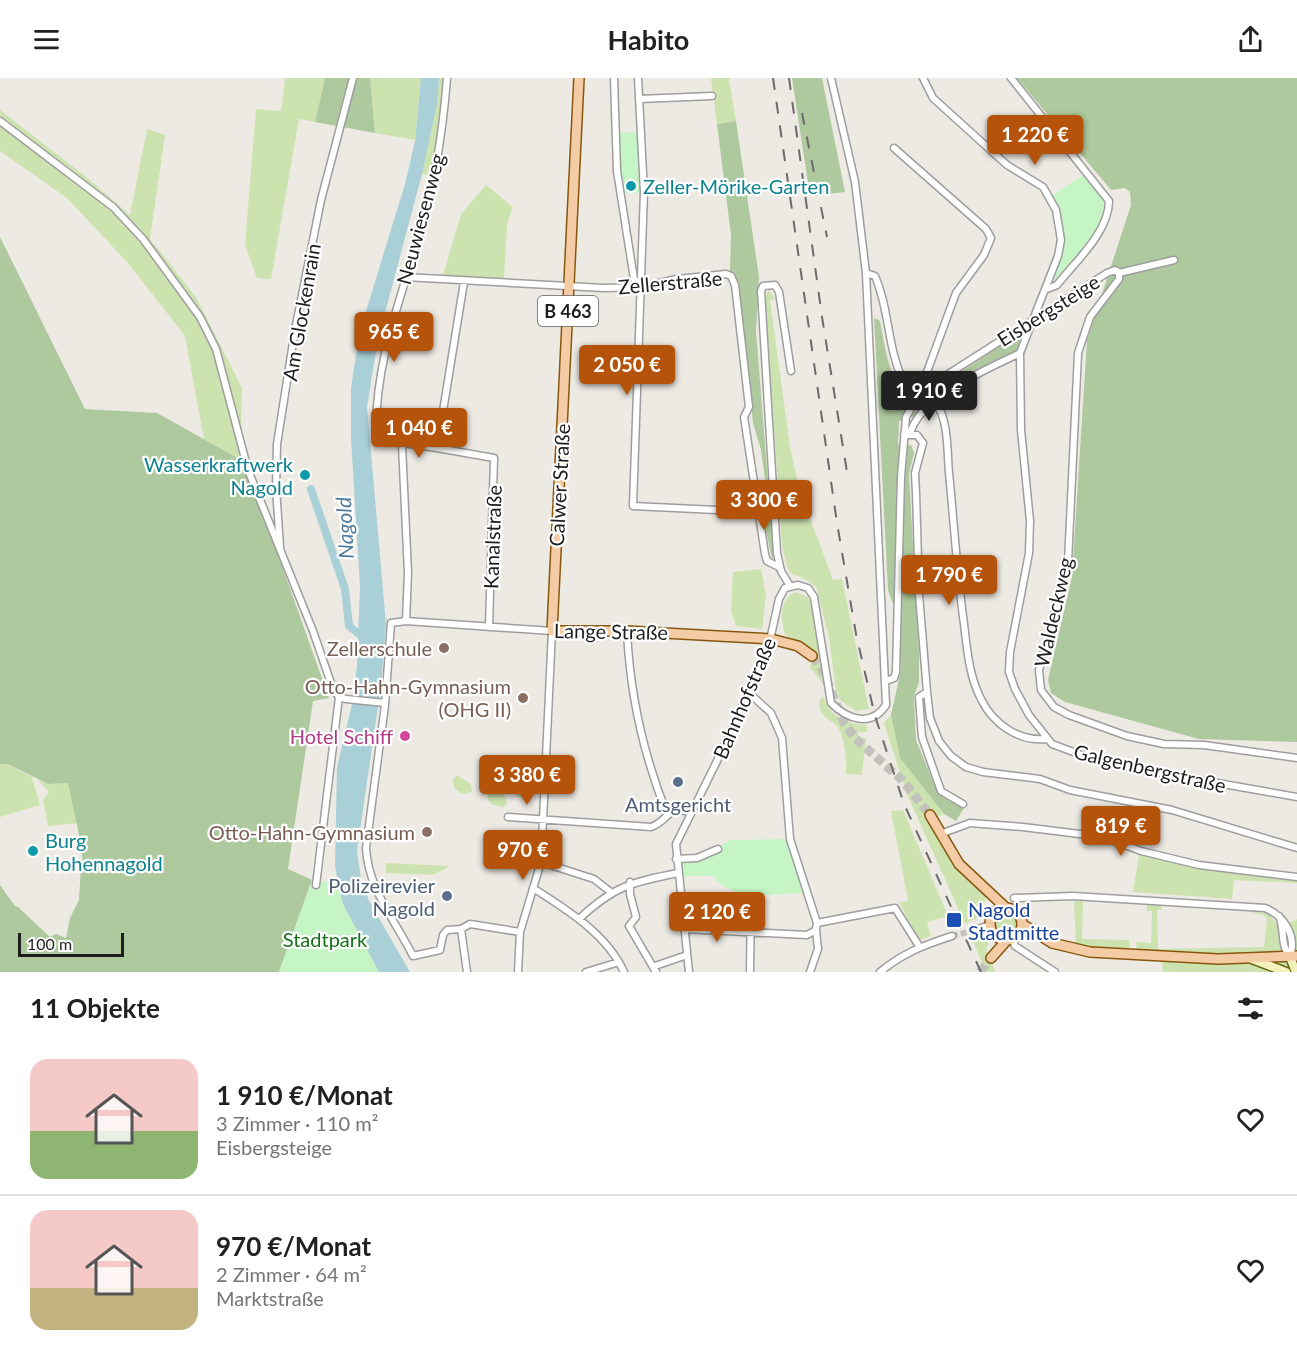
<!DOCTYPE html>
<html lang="de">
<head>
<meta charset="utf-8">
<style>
	:root { --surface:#fff; --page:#f2f2f2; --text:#202124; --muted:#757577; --line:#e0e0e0; --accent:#b45309 }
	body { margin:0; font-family:Lato,sans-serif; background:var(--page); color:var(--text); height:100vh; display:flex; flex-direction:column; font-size:22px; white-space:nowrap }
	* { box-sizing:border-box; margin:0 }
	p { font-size:20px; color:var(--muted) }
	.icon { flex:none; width:33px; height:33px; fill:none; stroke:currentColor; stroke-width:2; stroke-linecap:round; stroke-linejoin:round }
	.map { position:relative; height:894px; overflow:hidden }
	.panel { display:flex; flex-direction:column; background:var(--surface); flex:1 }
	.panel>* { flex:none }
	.scale { position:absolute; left:18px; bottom:15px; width:106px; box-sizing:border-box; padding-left:6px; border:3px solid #1d1d1d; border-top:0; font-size:16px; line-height:21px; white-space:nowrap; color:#1d1d1d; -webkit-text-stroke:4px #fff; paint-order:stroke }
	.price { position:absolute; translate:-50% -51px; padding:0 14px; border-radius:6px; background:var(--accent); color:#fff; font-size:20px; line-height:39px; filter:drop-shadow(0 2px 3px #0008) }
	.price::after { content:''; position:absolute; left:50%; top:36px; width:18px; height:14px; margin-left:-9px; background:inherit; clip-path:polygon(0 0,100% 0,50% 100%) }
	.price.current { background:#222; color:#fff }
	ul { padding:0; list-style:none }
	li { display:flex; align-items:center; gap:18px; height:150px; padding:0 30px }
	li+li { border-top:2px solid var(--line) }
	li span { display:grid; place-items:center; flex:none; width:168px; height:120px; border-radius:18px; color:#555 }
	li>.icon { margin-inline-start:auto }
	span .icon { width:72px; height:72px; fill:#fffc; stroke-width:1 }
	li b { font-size:26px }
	h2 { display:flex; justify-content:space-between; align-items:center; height:72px; padding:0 30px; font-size:26px }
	header { display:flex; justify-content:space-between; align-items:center; height:78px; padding:0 30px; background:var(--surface); font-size:27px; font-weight:700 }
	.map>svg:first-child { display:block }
	.grass { fill:#cce3af }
	.forest { fill:#adc99d }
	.park { fill:#c5f4c5 }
	.water { fill:#a9d0d7 }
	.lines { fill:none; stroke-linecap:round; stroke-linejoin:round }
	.canal { stroke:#a9d0d7; stroke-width:8 }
	.street-tunnel { stroke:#c3c1bc; stroke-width:6; stroke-dasharray:6 3; stroke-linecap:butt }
	.primary-tunnel { stroke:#c3c1bc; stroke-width:9; stroke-dasharray:9 4.5; stroke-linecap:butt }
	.street-casing { stroke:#9e9e9e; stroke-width:9 }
	.secondary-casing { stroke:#66690f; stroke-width:11 }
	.primary-casing { stroke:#88570e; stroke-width:12 }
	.street { stroke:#fff; stroke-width:6 }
	.secondary { stroke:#f3f2bd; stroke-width:8 }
	.primary { stroke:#f3cba4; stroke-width:9 }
	.rail { stroke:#6b6b6b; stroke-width:2; stroke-dasharray:12 12; stroke-linecap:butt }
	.culture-dot { fill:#0f9aa8; stroke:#fff; stroke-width:2 }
	.education-dot { fill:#8d6e63; stroke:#fff; stroke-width:2 }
	.hotel-dot { fill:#d1479c; stroke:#fff; stroke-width:2 }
	.service-dot { fill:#5c6f8a; stroke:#fff; stroke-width:2 }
	.transit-dot { fill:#1a4fb4; stroke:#fff; stroke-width:2 }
	.labels { text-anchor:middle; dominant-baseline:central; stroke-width:4.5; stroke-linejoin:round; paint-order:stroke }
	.shield { fill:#fff; stroke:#616161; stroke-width:1.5 }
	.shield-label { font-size:18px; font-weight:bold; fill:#1d1d1d }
	.culture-label { font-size:20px; fill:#0d838f; stroke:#fff; text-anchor:start }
	.street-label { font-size:20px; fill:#1d1d1d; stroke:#fff }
	.education-label { font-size:20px; fill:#785e54; stroke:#fff; text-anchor:end }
	.hotel-label { font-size:20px; fill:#b23c85; stroke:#fff; text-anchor:end }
	.service-label { font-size:20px; fill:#4e5e75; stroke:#fff }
	.transit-label { font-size:20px; fill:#164399; stroke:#fff; text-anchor:start }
	.park-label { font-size:20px; fill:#167117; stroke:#fff }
	.water-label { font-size:21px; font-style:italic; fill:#507b9c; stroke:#fff }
</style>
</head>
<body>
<header><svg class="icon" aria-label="menu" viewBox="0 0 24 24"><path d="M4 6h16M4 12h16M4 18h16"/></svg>Habito<svg class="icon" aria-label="share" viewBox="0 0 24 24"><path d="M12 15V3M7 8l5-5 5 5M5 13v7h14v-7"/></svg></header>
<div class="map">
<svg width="1297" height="894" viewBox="0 0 1297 894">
	<rect width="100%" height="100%" fill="#edeae4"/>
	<path class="grass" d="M285,0h40l-10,44 -16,-3 -28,160 -14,-1 -12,-33 11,-136 25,2z
		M370,0h51l-6,62 -40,-7z
		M439,0h5l-5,52 -8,46 -9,-2 15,-70z
		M711,0h18l7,43 -19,3z
		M0,32l90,70 40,35 17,-86 18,6 -15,104 46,58 46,91 -1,33 4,41 -41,-23 -19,-103 -57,-73 -61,-65 -67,-47z
		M486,107l27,22 -6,17 -3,55 -61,-4 18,-61z
		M769,212l6,9 -5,1 20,147 16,72 4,-1 23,62 9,-1 27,130 -13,2 -16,-11 -4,-10 -7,-53 -13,-50c-26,-22 -26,1 -34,-43l-17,-248z
		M761,491l5,26 -4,34 -26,-3 -5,-15 2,-39z
		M795,514l13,5 4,8 11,79 -13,-17 3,-18 -28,-14c-4,-16 -7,-34 10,-43z
		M823,618c7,21 23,28 44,29v7h-9v5l8,1 -4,37 -16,-1c1,-13 -1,-31 -6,-43 -6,-14 -21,-9 -21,-30z
		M891,637l9,43 44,56 -7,3 -5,-7 -3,11 33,52 24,24 -5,19 -16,8 -58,-130 -23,-71z
		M505,682h13l-5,12h-6z
		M0,686h8l24,13 8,28 -40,12z
		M457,697l14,9 1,8 -9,2 -8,-5 -3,-9z
		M37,701l11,5 20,-1 11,40 -31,3 -5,-26 6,-8z
		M514,705l7,2 -1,8h3v3l-5,1 -8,-9z
		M497,709l5,4 5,12 -3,4 -11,-2 -5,-5v-9z
		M903,732l45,106 -21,6 4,14 -12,4 -20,-38 9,-1 -17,-90z
		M1140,771l64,14 93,12v8l-63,-3 -2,19 -99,-7z
		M386,785l64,3 -17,9 -47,-2z
		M1074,823h9l-1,38 47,1 1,7 -6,3 -48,-4z
		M1147,827h14l1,5h-5l1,39 106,-2 3,-28 -4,-4 -15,-4 20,2 11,14 18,-8v53h-135l1,-20 -26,-2 -1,-8 15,1 1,-32h-5z
		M994 846a12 12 0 1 1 24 0a12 12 0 1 1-24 0Z
		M985,855l5,5 -4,13 10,21h-10l-15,-35z"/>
	<path class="forest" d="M325,0h45l5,55 -60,-11z
		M792,0h30l23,114 -35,4z
		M1017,0h280v664l-98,-3 -134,-37 -14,-9 -3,-13 24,-103 15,-237 44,-135 -1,-13 -5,-4 -14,2z
		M736,43l23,156 -3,54 18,226 -2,1 -12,-55 8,-2 -7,-51 -8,-27 -13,-125 -10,-27 1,-36 -14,-111z
		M0,159l85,172 72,4 88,49 84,236 -16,3 -25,168 24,11 -33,92h-279v-87l15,21 3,1 32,30 6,-3 10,4 4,-20 9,-18 2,-34 2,-1c-2,-27 -9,-53 -15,-82l-20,1 -40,-20h-8z
		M874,240l6,3c4,19 9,69 33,75 3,1 10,-1 14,-1l102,-69 -13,25 -83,49 -20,17 -14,4 -1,24h13l3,8 -5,21 10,178v30l-5,14 2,44 21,51 10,9 17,8 -8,13 -12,-7 -44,-56 -9,-43 10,-45 -2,-50 -11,-30z"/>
	<path class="park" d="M641,54l3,60 -25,2 -4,-61z
		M1084,96c7,9 18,19 21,31 5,18 -37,63 -51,75 8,-30 14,-54 -2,-84z
		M790,761l18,54c-28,0 -77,10 -94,-17h-32l-6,-17 21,-1 33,-18z
		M312,802l25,3 5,19 37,70h-100z"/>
	<path class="water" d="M421,0h18l-2,26 -15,70 -44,165 -11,68 19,217 -5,62 -24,165 4,28 8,22 41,71h-31l-37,-70 -7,-36 2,-99 15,-63 5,-38 3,-80 -9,-148v-50l8,-54 46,-150 10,-43z"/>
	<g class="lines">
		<path class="canal" d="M311,411l34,100 4,37 15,12"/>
		<path class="street-tunnel" d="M952,858l20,-5"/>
		<path class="primary-tunnel" d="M812,578l10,13 22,54 11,15 47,42 28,35
			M980,894l11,-14"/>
		<defs>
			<path id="street" d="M614,0l3,93 17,108 7,8
				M638,0l6,114 -11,314 125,6
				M923,0l10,20 74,67 36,22 13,23 5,30 -3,16 -38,97 1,77 9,91 -1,32 -19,99 -1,20 6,17 14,26 23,29 40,15 41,9 164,29
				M1011,0l98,123c0,31 -34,61 -52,84l-10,4
				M639,21l73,-3
				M0,43l113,86 30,32 57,78 16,32 32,121 65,161 20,58 6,8 7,2 39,4
				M894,70l92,81 5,9 -7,17 -28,38 -36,98
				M866,195l9,3c16,37 11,75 32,112l13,4
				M1119,195v6l-29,38 -12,36 -10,209 -29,108 2,20 13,17 15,8 58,21 37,8 40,1 93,13
				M405,199l199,11 37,-1 36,-8 49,-5 5,2 4,9 14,122 -5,10 21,137 2,7 12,6
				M464,204l-27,166 57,10 -5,169
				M935,324c14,17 12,50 14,71 5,50 8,101 15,151 3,25 5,52 17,75 12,25 38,43 66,40
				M910,356c9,-37 78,-65 110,-81
				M904,357h13l6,8 -8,30 1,20 3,101 8,98 3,26 9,23 12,15 15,11 17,5 57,7 30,11 102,20 125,38
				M402,367l6,128 -2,48
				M437,370l-61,-9c-2,-74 24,-139 45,-209 14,-49 22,-100 26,-152
				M280,469l-4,-59 1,-44 18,-114 26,-130 32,-122
				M790,508l-9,-15 -4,-18 -16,-262 2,-5 12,-1 4,7 12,79
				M627,553c3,64 16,123 40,183
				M886,603l8,-3 2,-6 5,-195 5,-60 14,-25 187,-119 8,-3 4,3 55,-13
				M927,614l-8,5 3,40 19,54 22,13
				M749,615l22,20 11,25 8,101 27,84
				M508,739l143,10c18,-6 15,-22 39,-15
				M943,755l27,-10 53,4 81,10 37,14 58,14 98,12
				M676,781l21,-1 21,-9
				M541,784l53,17 18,14
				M630,804v12l6,23 -7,9 27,46
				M316,807l23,-188
				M533,810c34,22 74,46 91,84
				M1014,820l59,-2 192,12c19,8 32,27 25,49 -10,-11 -5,-28 -11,-41
				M579,841c35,-33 53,-37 99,-46
				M461,851l6,43
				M684,851l123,6 9,-5 1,-7 78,-15 24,38
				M972,853l18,-6
				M1012,860l3,8 40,26
				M655,888l32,-11
				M518,894l2,-40 21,-70 11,-231 -146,-10 -15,2 -6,82 -19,143c2,41 29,72 47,108l27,-6 3,-15 4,-5 14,-1 9,-5 50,8
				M586,894l33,-10
				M689,894l-13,-128 41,-83 51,-112 11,-50 6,-11 13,-3 10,3 6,9 17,106c16,16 40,25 55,2l-20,-432 -11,-91 -24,-104
				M750,894l1,-74
				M810,894l8,-23 -2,-19
				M880,894c23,-19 44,-27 72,-36"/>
			<path id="secondary" d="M1290,879l6,15
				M1252,881l34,13"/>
			<path id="primary" d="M579,0l-27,553h75l144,8 27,7 14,10
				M930,737l29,49 47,44
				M990 846a16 16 0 1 1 32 0a16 16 0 1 1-32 0Z
				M1022,846l30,19 38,9 128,7 79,-3
				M991,880l16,-18"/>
		</defs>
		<use href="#street" class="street-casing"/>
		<use href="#secondary" class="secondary-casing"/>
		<use href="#primary" class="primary-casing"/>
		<use href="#street" class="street"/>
		<use href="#secondary" class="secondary"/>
		<use href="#primary" class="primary"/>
		<path class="rail" d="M773,0l64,445 19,111 19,82 29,88 77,168
			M789,0l33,239 25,155
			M802,35l25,124"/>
	</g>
	<g class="culture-dot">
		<circle cx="631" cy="108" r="6"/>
		<circle cx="305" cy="397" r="6"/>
		<circle cx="33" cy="773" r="6"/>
	</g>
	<g class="education-dot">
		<circle cx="444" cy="570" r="6"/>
		<circle cx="523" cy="620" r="6"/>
		<circle cx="427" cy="754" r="6"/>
	</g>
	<circle class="hotel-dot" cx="405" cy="658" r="6"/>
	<g class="service-dot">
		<circle cx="678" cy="704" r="6"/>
		<circle cx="447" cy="818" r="6"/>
	</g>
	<rect class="transit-dot" x="946" y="834" width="16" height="16" rx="3"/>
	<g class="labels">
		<rect class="shield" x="538" y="218" width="60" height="30" rx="4.5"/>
		<g class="shield-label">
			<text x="568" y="233">B 463</text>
		</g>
		<g class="culture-label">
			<text x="643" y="108">Zeller-Mörike-Garten</text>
			<text x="293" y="386" text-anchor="end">Wasserkraftwerk<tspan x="293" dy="23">Nagold</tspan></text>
			<text x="45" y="762">Burg<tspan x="45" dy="23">Hohennagold</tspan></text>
		</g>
		<g class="street-label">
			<text transform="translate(420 141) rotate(-75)">Neuwiesenweg</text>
			<text transform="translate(670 204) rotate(-5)">Zellerstraße</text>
			<text transform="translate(1048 232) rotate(-32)">Eisbergsteige</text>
			<text transform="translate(301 234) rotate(-80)">Am Glockenrain</text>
			<text transform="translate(559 407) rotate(-87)">Calwer Straße</text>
			<text transform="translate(492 459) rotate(-88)">Kanalstraße</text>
			<text transform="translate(1053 534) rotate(-77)">Waldeckweg</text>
			<text transform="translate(611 553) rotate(1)">Lange Straße</text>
			<text transform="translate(744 620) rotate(-67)">Bahnhofstraße</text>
			<text transform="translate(1150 690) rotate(13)">Galgenbergstraße</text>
		</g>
		<g class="education-label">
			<text x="432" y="570">Zellerschule</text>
			<text x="511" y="608">Otto-Hahn-Gymnasium<tspan x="511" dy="23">(OHG II)</tspan></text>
			<text x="415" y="754">Otto-Hahn-Gymnasium</text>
		</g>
		<g class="hotel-label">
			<text x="393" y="658">Hotel Schiff</text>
		</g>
		<g class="service-label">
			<text x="678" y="726">Amtsgericht</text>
			<text x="435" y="807" text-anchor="end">Polizeirevier<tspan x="435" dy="23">Nagold</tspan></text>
		</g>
		<g class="transit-label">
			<text x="968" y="831">Nagold<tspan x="968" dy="23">Stadtmitte</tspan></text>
		</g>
		<g class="park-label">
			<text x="325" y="861">Stadtpark</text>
		</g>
		<g class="water-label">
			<text transform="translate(344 450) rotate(-93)">Nagold</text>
		</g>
	</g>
</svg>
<div class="scale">100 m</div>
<b class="price" style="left:1035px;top:88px">1 220 €</b>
<b class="price" style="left:394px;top:285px">965 €</b>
<b class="price" style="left:627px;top:318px">2 050 €</b>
<b class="price current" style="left:929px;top:344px">1 910 €</b>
<b class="price" style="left:419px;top:381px">1 040 €</b>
<b class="price" style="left:764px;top:453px">3 300 €</b>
<b class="price" style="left:949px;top:528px">1 790 €</b>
<b class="price" style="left:527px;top:728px">3 380 €</b>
<b class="price" style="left:1121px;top:779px">819 €</b>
<b class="price" style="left:523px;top:803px">970 €</b>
<b class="price" style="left:717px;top:865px">2 120 €</b>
</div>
<section class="panel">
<h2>11 Objekte<svg class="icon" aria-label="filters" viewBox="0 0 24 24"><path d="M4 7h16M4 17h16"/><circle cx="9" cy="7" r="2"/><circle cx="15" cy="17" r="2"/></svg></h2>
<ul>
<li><span style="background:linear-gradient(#f6c9c9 60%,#8fb573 0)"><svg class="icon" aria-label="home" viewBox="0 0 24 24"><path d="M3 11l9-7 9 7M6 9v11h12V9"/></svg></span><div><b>1 910 €/Monat</b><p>3 Zimmer · 110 m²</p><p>Eisbergsteige</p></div><svg class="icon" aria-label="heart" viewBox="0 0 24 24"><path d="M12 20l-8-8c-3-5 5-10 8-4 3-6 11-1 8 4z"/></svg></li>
<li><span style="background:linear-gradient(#f6c9c9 65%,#c2b280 0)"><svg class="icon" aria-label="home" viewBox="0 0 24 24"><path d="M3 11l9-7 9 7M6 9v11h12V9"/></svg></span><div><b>970 €/Monat</b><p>2 Zimmer · 64 m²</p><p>Marktstraße</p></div><svg class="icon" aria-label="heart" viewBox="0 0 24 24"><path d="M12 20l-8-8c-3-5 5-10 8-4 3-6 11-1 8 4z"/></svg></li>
</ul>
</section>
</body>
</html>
